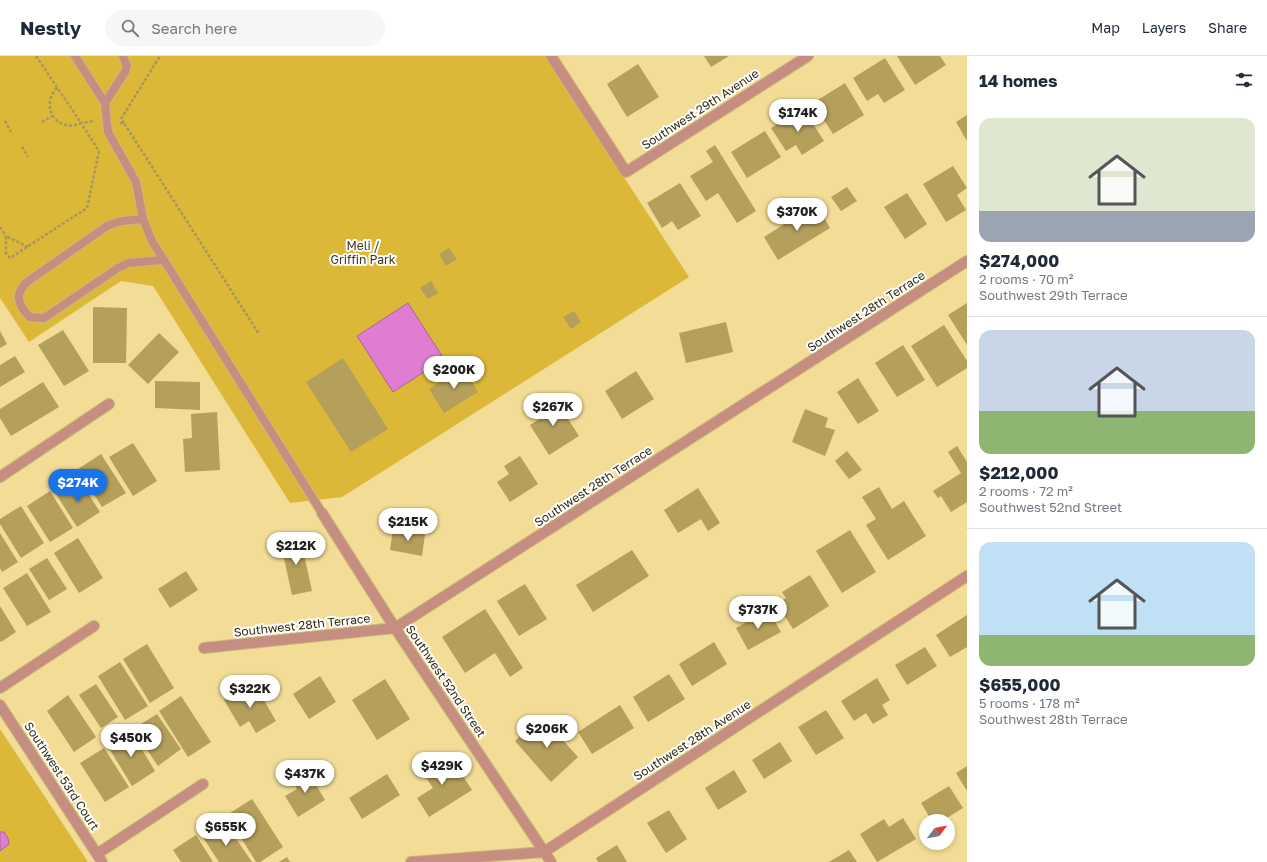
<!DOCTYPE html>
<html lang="en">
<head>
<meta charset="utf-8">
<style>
	:root { --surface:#fff; --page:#f6f6f7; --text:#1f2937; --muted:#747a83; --line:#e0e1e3; --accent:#1a73e8 }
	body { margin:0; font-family:"Golos Text",sans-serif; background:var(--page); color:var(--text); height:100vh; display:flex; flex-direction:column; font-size:15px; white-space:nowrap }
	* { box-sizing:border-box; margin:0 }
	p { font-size:13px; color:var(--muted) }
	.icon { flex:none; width:22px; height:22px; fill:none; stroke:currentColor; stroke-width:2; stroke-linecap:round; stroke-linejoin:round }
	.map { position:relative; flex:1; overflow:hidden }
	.details { display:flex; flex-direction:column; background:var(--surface); width:300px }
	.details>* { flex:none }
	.needle { width:26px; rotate:58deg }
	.buttons { position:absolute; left:919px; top:758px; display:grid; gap:8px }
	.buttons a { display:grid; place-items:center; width:36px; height:36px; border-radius:50%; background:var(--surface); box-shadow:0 2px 6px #0003; font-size:20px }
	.price { position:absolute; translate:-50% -34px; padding:0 9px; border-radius:14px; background:#fff; color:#222; font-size:13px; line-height:26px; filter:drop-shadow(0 1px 2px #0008) }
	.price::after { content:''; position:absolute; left:50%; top:24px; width:12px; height:9px; margin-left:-6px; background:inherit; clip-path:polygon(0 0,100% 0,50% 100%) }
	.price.on { background:var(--accent); color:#fff }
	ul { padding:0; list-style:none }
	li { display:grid; align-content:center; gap:8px; height:212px; padding:0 12px }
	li+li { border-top:1px solid var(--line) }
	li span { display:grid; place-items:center; height:124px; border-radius:12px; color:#555 }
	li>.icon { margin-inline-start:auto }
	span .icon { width:72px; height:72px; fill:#fffc; stroke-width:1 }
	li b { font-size:17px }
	h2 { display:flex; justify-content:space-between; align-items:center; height:48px; padding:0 12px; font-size:17px }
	header { display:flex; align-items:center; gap:24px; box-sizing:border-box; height:56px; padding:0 20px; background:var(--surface); border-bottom:1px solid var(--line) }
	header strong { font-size:19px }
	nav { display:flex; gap:22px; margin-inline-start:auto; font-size:14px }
	.search { width:280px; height:36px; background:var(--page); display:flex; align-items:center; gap:10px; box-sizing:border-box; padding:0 14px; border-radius:22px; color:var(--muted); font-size:15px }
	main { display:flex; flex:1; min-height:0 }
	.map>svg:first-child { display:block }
	.green { fill:#dbb838 }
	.water { fill:#e07cd1; stroke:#ac6396 }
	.building { fill:#b49f5b }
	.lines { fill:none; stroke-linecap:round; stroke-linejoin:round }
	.lane-casing { stroke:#ccb87a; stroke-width:10 }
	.street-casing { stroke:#ccb87a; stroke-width:12 }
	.path { stroke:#a79660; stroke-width:2.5; stroke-dasharray:3 2; stroke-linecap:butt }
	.lane { stroke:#c68e81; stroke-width:8 }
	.street { stroke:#c68e81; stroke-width:10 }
	.labels { text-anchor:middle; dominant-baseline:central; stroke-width:4; stroke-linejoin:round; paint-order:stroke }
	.street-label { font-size:12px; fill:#32290c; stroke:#fefefe }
	.park-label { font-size:12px; fill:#3e3720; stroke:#fefefe }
</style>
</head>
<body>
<header>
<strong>Nestly</strong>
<div class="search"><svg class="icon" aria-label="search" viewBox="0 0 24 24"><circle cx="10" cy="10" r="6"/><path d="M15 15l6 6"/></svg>Search here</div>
<nav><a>Map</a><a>Layers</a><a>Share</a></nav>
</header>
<main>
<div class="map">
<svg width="967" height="806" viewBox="0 0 967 806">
	<rect width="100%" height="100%" fill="#f2dc96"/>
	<path class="green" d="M0,0h545l144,221 -347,220 -52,6 -137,-217 -32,-5 -92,61 -29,-44z
		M0,673l88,133h-88z"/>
	<path class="water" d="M408,247l36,56 -51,33 -36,-56z
		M0,776h4l4,6 1,6 -9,7z"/>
	<path class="building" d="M704,0h25l-18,11z
		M897,0h43l6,9 -31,20z
		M885,2l20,32 -21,13 -6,-9 -11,7 -14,-23z
		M638,8l21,33 -32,20 -20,-33z
		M845,27l19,32 -31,19 -20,-31z
		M803,52l21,33 -22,14 -6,-10 -10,6 -15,-23z
		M967,59v26l-11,-19z
		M765,75l16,26 -34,21 -16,-26z
		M715,89l41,66 -19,12 -19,-30 -12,8 -16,-25 23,-14 -7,-11z
		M953,110l14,22 -10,7 9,15 -20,12 -23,-38z
		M680,127l21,33 -23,14 -6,-9 -10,7 -15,-25z
		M847,131l10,14 -16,10 -10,-14z
		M907,137l20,31 -22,15 -21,-32z
		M816,148l14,24 -52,32 -14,-23z
		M449,192l8,11 -11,7 -7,-12z
		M431,225l7,12 -10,6 -8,-11z
		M967,247v42l-19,-30z
		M93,251l34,1 -1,55h-33z
		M574,255l7,11 -10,7 -8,-12z
		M726,266l7,30 -47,11 -7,-30z
		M944,269l23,36v7l-30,19 -26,-41z
		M63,274l26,41 -25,15 -26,-41z
		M0,275l7,13 -7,4z
		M159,277l20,19 -31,32 -20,-19z
		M903,289l22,35 -28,17 -22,-34z
		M15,300l10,16 -25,15v-22z
		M343,302l45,71 -37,23 -45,-70z
		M463,312l15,24 -34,21 -15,-24z
		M636,315l18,28 -32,20 -17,-28z
		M858,322l21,33 -21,13 -21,-32z
		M155,325l45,1v28l-45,-2z
		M43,326l16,25 -48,29 -11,-18v-9z
		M554,341l25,39 -30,19 -19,-30 11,-7 -6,-9z
		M805,353l23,9 -3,9 10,3 -10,26 -33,-14z
		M217,356l3,58 -35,2 -2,-33 9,-1 -1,-24z
		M133,387l24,38 -24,15 -24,-39z
		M957,390l10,16v40l-16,10 -10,-16 -3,2 -5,-7 28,-18 -13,-21z
		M847,395l15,19 -13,9 -14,-18z
		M101,398l25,39 -24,14 -24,-38z
		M520,400l18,28 -28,18 -13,-20 12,-8 -5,-8z
		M79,423l21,33 -23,15 -21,-33z
		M879,431l13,22 12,-8 22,35 -38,24 -22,-35 10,-6 -14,-22z
		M698,432l22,35 -12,8 -7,-12 -23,14 -14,-23z
		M50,435l23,37 -23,14 -23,-36z
		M21,450l23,37 -23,15 -21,-34v-5z
		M393,473l32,5 -3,22 -32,-6z
		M850,474l26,42 -34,21 -26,-42z
		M0,477l18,29 -16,10 -2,-4z
		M300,480l12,55 -20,4 -12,-55z
		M78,482l25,40 -24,15 -25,-40z
		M632,494l17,26 -56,36 -17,-27z
		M47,502l20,31 -18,11 -20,-31z
		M186,515l12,19 -28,18 -12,-19z
		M27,517l24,39 -24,14 -24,-38z
		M810,519l19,31 -36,23 -16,-25 9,-6 -4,-6z
		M525,528l22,35 -28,17 -22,-35z
		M0,550l16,26 -15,10 -1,-1z
		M485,553l38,59 -13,9 -15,-24 -30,20 -23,-36z
		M768,554l13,22 -33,18 -12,-22z
		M967,559v32l-17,10 -14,-22z
		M714,586l13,22 -35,22 -13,-22z
		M147,588l27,44 -24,15 -27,-44z
		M925,591l12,19 -30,19 -12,-20z
		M120,606l28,44 -23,14 -27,-44z
		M669,618l16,25 -37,23 -15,-25z
		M320,620l16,26 -27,17 -16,-25z
		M877,622l13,22 -8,5 6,10 -15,9 -7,-11 -12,8 -13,-20z
		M385,623l25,40 -33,21 -25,-40z
		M254,627l22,38 -20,12 -7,-12 -9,6 -16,-27z
		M96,628l22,33 -17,11 -22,-33z
		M68,639l28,42 -22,15 -27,-41z
		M181,640l30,46 -23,15 -29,-46z
		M620,649l14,23 -42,26 -14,-22z
		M826,654l18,28 -28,17 -18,-28z
		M157,658l24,35 -23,17 -25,-37z
		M542,661l36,40 -27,25 -36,-41z
		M130,674l25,41 -23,15 -25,-41z
		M780,686l12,19 -28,18 -12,-19z
		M104,692l25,39 -24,15 -25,-39z
		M436,700l8,12 10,-6 18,28 -43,27 -12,-19 16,-10 -14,-21z
		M967,710v25l-11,-18z
		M307,714l18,30 -27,17 -13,-21 12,-7 -5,-9z
		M734,714l13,22 -29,18 -13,-22z
		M387,718l13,21 -38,24 -13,-21z
		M949,730l14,22 -21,13h-10l-11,-18z
		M252,743l31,48 -23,15h-4l-29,-47z
		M669,754l18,29 -21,14 -19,-30z
		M903,762l13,21 -39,23 -17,-28 24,-15 5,8z
		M226,768l26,38h-33l-15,-23z
		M196,779l17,27h-32l-8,-12z
		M617,789l10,17h-29l-2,-4z
		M849,794l8,12h-28z
		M287,801l3,5h-11z"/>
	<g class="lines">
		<defs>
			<path id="lane" d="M75,0l30,47 3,29 28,50 7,37 9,22 170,272
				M105,47l20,-31 2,-6 -4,-10
				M143,163l-22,2 -14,5 -80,56c-13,12 -9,24 3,35l14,1 74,-50 10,-5 34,-3"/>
			<path id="street" d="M551,0l75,116 182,-116
				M0,421l109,-73
				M322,457l73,115 156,234
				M204,592l191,-20 572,-367
				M0,632l94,-62
				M0,649l102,157
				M97,798l106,-70
				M411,806l133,-10 423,-276"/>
		</defs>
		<use href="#lane" class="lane-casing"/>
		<use href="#street" class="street-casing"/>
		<path class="path" d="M36,0l45,67c-24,11 -42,-17 -24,-35
			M5,65l6,11
			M42,66l10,-6
			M120,67h4l135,211
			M124,67l-3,-4 39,-63
			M22,91l6,10
			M0,171l6,9
			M28,191l-22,-11v17l4,5 77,-50 12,-57 -18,-28 13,-2"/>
		<use href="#lane" class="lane"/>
		<use href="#street" class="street"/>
	</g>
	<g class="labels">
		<g class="street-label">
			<text transform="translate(700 53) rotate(-33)">Southwest 29th Avenue</text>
			<text transform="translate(866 255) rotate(-33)">Southwest 28th Terrace</text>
			<text transform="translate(593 430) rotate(-33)">Southwest 28th Terrace</text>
			<text transform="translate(302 569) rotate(-6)">Southwest 28th Terrace</text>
			<text transform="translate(446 625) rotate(56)">Southwest 52nd Street</text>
			<text transform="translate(692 684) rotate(-33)">Southwest 28th Avenue</text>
			<text transform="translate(62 720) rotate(57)">Southwest 53rd Court</text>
		</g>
		<g class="park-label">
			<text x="363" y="189">Meli /<tspan x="363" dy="14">Griffin Park</tspan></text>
		</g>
	</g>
</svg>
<div class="buttons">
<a><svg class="needle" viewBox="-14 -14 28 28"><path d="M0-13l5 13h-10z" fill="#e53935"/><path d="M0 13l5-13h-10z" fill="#747a83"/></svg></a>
</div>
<b class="price" style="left:798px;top:77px">$174K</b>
<b class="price" style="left:797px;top:176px">$370K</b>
<b class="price" style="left:454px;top:334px">$200K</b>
<b class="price" style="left:553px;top:371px">$267K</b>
<b class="price on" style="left:78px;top:447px">$274K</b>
<b class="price" style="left:408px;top:486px">$215K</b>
<b class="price" style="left:296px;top:510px">$212K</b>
<b class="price" style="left:758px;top:574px">$737K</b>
<b class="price" style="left:250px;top:653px">$322K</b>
<b class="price" style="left:547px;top:693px">$206K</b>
<b class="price" style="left:131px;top:702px">$450K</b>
<b class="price" style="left:442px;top:730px">$429K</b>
<b class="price" style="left:305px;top:738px">$437K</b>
<b class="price" style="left:226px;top:791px">$655K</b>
</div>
<section class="details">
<h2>14 homes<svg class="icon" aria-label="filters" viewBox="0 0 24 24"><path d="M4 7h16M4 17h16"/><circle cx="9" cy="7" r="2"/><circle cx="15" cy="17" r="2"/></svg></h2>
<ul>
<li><span style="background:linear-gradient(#dfe7d0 75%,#9aa5b1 0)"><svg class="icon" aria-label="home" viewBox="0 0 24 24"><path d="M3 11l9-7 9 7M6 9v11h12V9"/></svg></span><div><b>$274,000</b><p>2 rooms · 70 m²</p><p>Southwest 29th Terrace</p></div></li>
<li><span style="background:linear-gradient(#c9d6e8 65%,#8fb573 0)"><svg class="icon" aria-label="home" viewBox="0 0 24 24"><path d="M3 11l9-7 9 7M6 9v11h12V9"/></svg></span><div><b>$212,000</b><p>2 rooms · 72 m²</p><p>Southwest 52nd Street</p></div></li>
<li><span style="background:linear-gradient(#bfe0f5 75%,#8fb573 0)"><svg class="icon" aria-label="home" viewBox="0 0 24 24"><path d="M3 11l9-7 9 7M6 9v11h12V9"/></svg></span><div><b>$655,000</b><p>5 rooms · 178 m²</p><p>Southwest 28th Terrace</p></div></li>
</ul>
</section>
</main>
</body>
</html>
